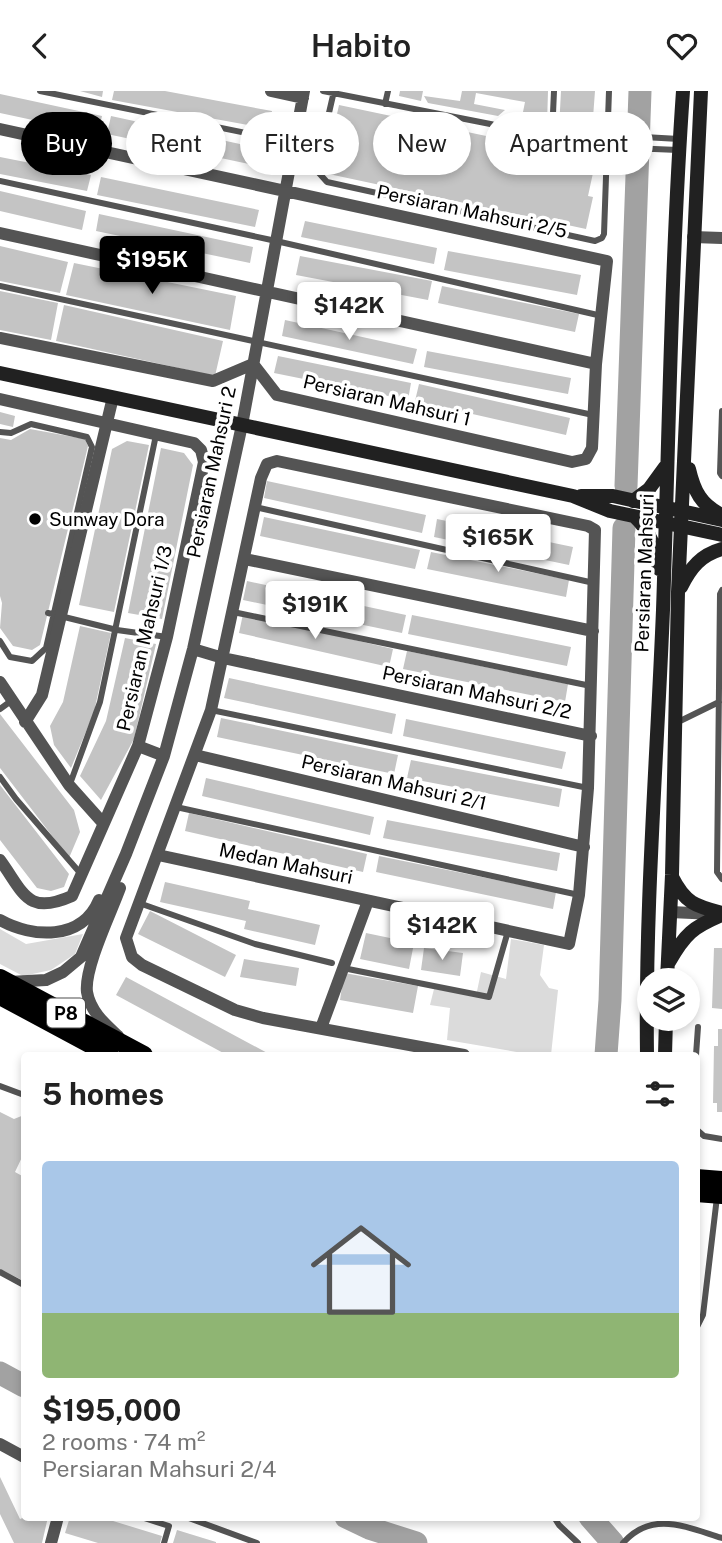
<!DOCTYPE html>
<html lang="en">
<head>
<meta charset="utf-8">
<style>
	:root { --surface:#fff; --page:#f2f2f2; --text:#222; --muted:#767676; --accent:#000 }
	body { margin:0; font-family:"Public Sans",sans-serif; background:var(--page); color:var(--text); height:100vh; display:flex; flex-direction:column; font-size:26px; white-space:nowrap }
	* { box-sizing:border-box; margin:0 }
	p { font-size:23px; color:var(--muted) }
	.icon { flex:none; width:38px; height:38px; fill:none; stroke:currentColor; stroke-width:2; stroke-linecap:round; stroke-linejoin:round }
	.map { position:relative; flex:1; overflow:hidden }
	.drawer { position:absolute; left:21px; top:961px; width:679px; height:469px; display:flex; flex-direction:column; background:var(--surface); border-radius:7px; box-shadow:0 4px 10px #0003 }
	.drawer>* { flex:none }
	.guide { position:absolute; left:21px; top:21px; width:681px; height:63px; display:flex; gap:14px }
	.buttons { position:absolute; left:637px; top:877px; display:grid; gap:14px }
	.buttons a { display:grid; place-items:center; width:63px; height:63px; border-radius:50%; background:var(--surface); box-shadow:0 4px 10px #0003; font-size:35px }
	.price { position:absolute; translate:-50% -60px; padding:0 16px; border-radius:7px; background:#fff; color:#222; font-size:23px; line-height:46px; filter:drop-shadow(0 2px 4px #0008) }
	.price::after { content:''; position:absolute; left:50%; top:42px; width:21px; height:16px; margin-left:-10px; background:inherit; clip-path:polygon(0 0,100% 0,50% 100%) }
	.price.active { background:var(--accent); color:#fff }
	ul { padding:0; list-style:none }
	li { display:grid; align-content:center; gap:14px; height:371px; padding:0 21px }
	li span { display:grid; place-items:center; height:217px; border-radius:7px; color:#555 }
	li>.icon { margin-inline-start:auto }
	span .icon { width:126px; height:126px; fill:#fffc; stroke-width:1 }
	li b { font-size:30px }
	h2 { display:flex; justify-content:space-between; align-items:center; height:84px; padding:0 21px; font-size:30px }
	.tag { padding:0 24px; border-radius:32px; background:var(--surface); box-shadow:0 4px 10px #0003; font-size:24px; line-height:63px }
	.tag.active { background:var(--accent); color:#fff }
	header { display:flex; justify-content:space-between; align-items:center; height:91px; padding:0 21px; background:var(--surface); font-size:32px; font-weight:600 }
	.map>svg:first-child { display:block }
	.green { fill:#dbdbdb }
	.lines { fill:none; stroke-linecap:round; stroke-linejoin:round }
	.river { stroke:#a2a2a2; stroke-width:23 }
	.building { fill:#c4c4c4 }
	.lane { stroke:#545454; stroke-width:6 }
	.street { stroke:#545454; stroke-width:12 }
	.secondary { stroke:#212121; stroke-width:14 }
	.primary { stroke:#000; stroke-width:18 }
	.poi-dot { fill:#000; stroke:#fff; stroke-width:2.5 }
	.labels { text-anchor:middle; dominant-baseline:central; stroke-width:7; stroke-linejoin:round; paint-order:stroke }
	.shield { fill:#fff; stroke:#4c4c4c; stroke-width:2 }
	.shield-label { font-size:18px; font-weight:bold; fill:#000 }
	.street-label { font-size:19px; fill:#000; stroke:#fff }
	.poi-label { font-size:19px; fill:#000; stroke:#fff; text-anchor:start }
</style>
</head>
<body>
<header><svg class="icon" aria-label="back" viewBox="0 0 24 24"><path d="M15 5l-7 7 7 7"/></svg>Habito<svg class="icon" aria-label="heart" viewBox="0 0 24 24"><path d="M12 20l-8-8c-3-5 5-10 8-4 3-6 11-1 8 4z"/></svg></header>
<div class="map">
<svg width="722" height="1452" viewBox="0 0 722 1452">
	<rect width="100%" height="100%" fill="#fff"/>
	<path class="green" d="M0,838l26,15 57,-10 -8,20 -24,16 -28,6 -23,-12z
		M511,848l33,6 -4,30 9,13 9,2 -7,65h-17l-87,-15 3,-32 -20,-3 4,-16 42,7 5,-24 25,7z"/>
	<g class="lines">
		<path class="river" d="M626,395l14,-395
			M606,964l4,-55 14,-472
			M0,1282l24,13
			M346,1426l23,11 47,15
			M590,1426l23,26"/>
	</g>
	<path class="building" d="M80,0h23l-1,6z
		M114,0h51l107,20 -3,18 -157,-29z
		M400,0h23l-2,10 -22,-5z
		M462,0h86l-1,34 -14,-3 2,-8 -12,-2 2,-10 -49,-9 -2,11 31,6 -7,6 -70,-13 -4,-7 36,5z
		M561,0h34l-3,40 -33,-2z
		M0,3l102,22 -4,18 -98,-21z
		M339,14l257,54 -8,37 5,1 -7,32 -262,-56z
		M111,25l156,34 -4,17 -156,-33z
		M0,66l91,18 -4,16 -87,-17z
		M101,86l158,33 -4,17 -158,-32z
		M0,100l86,20 -4,19 -82,-19z
		M99,123l154,33 -3,16 -154,-32z
		M305,130l132,27 -3,16 -133,-27z
		M0,155l68,16 -8,31 -60,-12z
		M448,160l133,24 -4,20 -133,-25z
		M300,165l132,25 -4,19 -132,-25z
		M74,172l162,33 -6,34 -164,-35z
		M442,195l137,28 -4,18 -137,-29z
		M0,200l58,12 -7,37 -51,-10z
		M64,214l159,36 -8,35 -159,-35z
		M285,229l132,29 -4,15 -131,-28z
		M427,260l144,27 -3,16 -144,-27z
		M278,265l133,27 -3,17 -134,-27z
		M419,293l151,34 -4,17 -151,-34z
		M0,321l15,4 -2,11 -13,-3z
		M30,338l55,10 3,7 -48,199 -8,5 -19,-4 -13,-18 2,-25 -2,-7v-158l11,2z
		M127,350l22,4 -35,167 -35,-7 33,-156z
		M161,357l23,5 9,12 -31,154 -34,-6z
		M267,390l159,34 -4,18 -158,-35z
		M264,426l156,33 -5,19 -155,-33z
		M437,428l136,28 -4,18 -135,-28z
		M431,461l138,28 -3,17 -139,-28z
		M247,490l159,34 -4,18 -159,-33z
		M243,523l150,35 -4,18 -150,-34z
		M412,524l159,32 -4,19 -159,-32z
		M80,535l31,7 -17,79 -23,56 -17,-23 -4,-19 13,-24z
		M125,547l31,6 -22,95 -33,61 -21,-24 26,-55z
		M407,560l161,33 -3,18 -162,-33z
		M229,587l167,36 -4,20 -168,-36z
		M0,623l74,96 6,22 -11,26 -69,-90z
		M221,627l177,37 -4,19 -177,-37z
		M406,628l160,33 -4,17 -159,-33z
		M411,669l151,29 -3,18 -152,-29z
		M206,687l168,39 -4,18 -168,-39z
		M0,694l69,89 -5,13 -13,4 -14,-3 -37,-48z
		M189,722l178,41 -4,18 -178,-41z
		M387,729l173,33 -3,18 -174,-33z
		M379,765l177,36 -3,17 -177,-37z
		M165,791l85,19 -2,8 72,16 -5,20 -71,-16 2,-8 -86,-19z
		M150,820l86,44 -11,22 -87,-43z
		M366,842l48,10 -5,26 -49,-10z
		M424,857l39,5 -3,23 -39,-6z
		M714,857h8v61l-10,-1z
		M244,868l55,9 -3,18 -56,-9z
		M344,882l74,13 -5,27 -73,-13z
		M126,886l145,78h-44l-111,-60z
		M718,938h4v83h-5v-9h-4l1,-57h4z
		M0,1021l14,7 10,-4v38l-9,19 9,5v104l-24,-12z
		M0,1386l20,42 5,-2h23l-6,26h-28l-14,-29z
		M70,1426h30l62,19 -2,7h-62l-33,-10z
		M177,1439l39,12v1h-43z"/>
	<g class="lines">
		<path class="lane" d="M40,0l255,52
			M323,0l284,56 71,3
			M334,0l-17,74 1,7 9,10 268,59 7,-3 2,-4 5,-143
			M385,13l3,-13
			M608,30l9,12 9,3 53,3
			M552,45l2,-45
			M0,90l276,60 326,75
			M0,195l593,129
			M722,320l-2,62 2,3
			M0,341l11,1 20,-9 56,13 5,10 -46,201 -14,13 -22,-4 -10,-16
			M255,416l339,76
			M722,499l-2,4 -3,278 5,7
			M233,521l358,74
			M48,522l69,17 50,7
			M0,618l11,-8
			M211,619l377,78
			M676,632l43,-21
			M0,686l16,22 65,75
			M70,693l30,-82 56,-267
			M176,716l403,88
			M139,812l116,41 77,19
			M343,877l146,29 19,-66
			M696,964l2,-28
			M0,995l24,9
			M696,1038l8,7 18,3
			M0,1181l24,13
			M696,1238l7,-14 14,-118
			M141,1426l28,9 -5,17
			M186,1426l71,26
			M554,1426l5,8 19,18
			M623,1452c29,-33 63,-16 99,-5"/>
		<path class="street" d="M271,0l32,7
			M0,38l607,132 -11,103 -4,84 -6,11 -14,3 -295,-67 -24,-31
			M0,142l596,131
			M693,146l29,1
			M0,247l213,43 40,-17
			M0,308l194,44 7,7 3,12 -37,175 -29,109 -66,150c-45,20 -48,-3 -72,-36
			M245,468l348,72
			M193,558l30,9 368,78
			M0,591l69,103 34,38
			M25,631l17,-27 71,-298
			M138,655l26,10
			M195,664l389,92
			M158,764l411,89 10,-49 9,-107 7,-258 -7,-4 -311,-65 -10,3 -6,14 -50,232 -85,228 6,19 10,8 93,45 28,8 201,37
			M670,821l45,2
			M0,829c32,18 82,21 99,-20
			M9,891l37,-2 17,-8 18,-15 45,-103 38,-98 29,-107 49,-224 62,-334
			M321,937l47,-127
			M118,945c-13,-12 -28,-25 -31,-44 -3,-24 24,-79 33,-104
			M0,1353l24,13
			M51,1452l7,-26"/>
		<path class="secondary" d="M0,282l573,123 37,15 112,24
			M689,378c5,22 12,36 33,46
			M581,405h32l109,24
			M633,410l16,-12 16,-22
			M634,425c17,16 21,31 25,53
			M681,496c10,-20 20,-32 41,-38
			M672,786c13,26 23,29 50,36
			M669,871c16,-28 24,-35 53,-47
			M667,889l5,-105 6,-283 23,-501
			M647,964c-2,-148 10,-296 16,-445 6,-173 8,-346 20,-519
			M665,964l1,-36"/>
		<path class="primary" d="M0,887l144,77
			M0,905l110,59
			M696,1087l26,2
			M696,1102l26,2"/>
	</g>
	<circle class="poi-dot" cx="35" cy="428" r="7"/>
	<g class="labels">
		<rect class="shield" x="47" y="907.5" width="38" height="29" rx="5"/>
		<g class="shield-label">
			<text x="66" y="922">P8</text>
		</g>
		<g class="street-label">
			<text transform="translate(472 120) rotate(12)">Persiaran Mahsuri 2/5</text>
			<text transform="translate(387 309) rotate(13)">Persiaran Mahsuri 1</text>
			<text transform="translate(211 381) rotate(-78)">Persiaran Mahsuri 2</text>
			<text transform="translate(644 482) rotate(-88)">Persiaran Mahsuri</text>
			<text transform="translate(144 547) rotate(-77)">Persiaran Mahsuri 1/3</text>
			<text transform="translate(477 601) rotate(12)">Persiaran Mahsuri 2/2</text>
			<text transform="translate(394 691) rotate(13)">Persiaran Mahsuri 2/1</text>
			<text transform="translate(286 772) rotate(12)">Medan Mahsuri</text>
		</g>
		<g class="poi-label">
			<text x="49" y="428">Sunway Dora</text>
		</g>
	</g>
</svg>
<div class="buttons">
<a><svg class="icon" aria-label="layers" viewBox="0 0 24 24"><path d="M12 4l9 5-9 5-9-5zM3 14l9 5 9-5"/></svg></a>
</div>
<b class="price active" style="left:152px;top:205px">$195K</b>
<b class="price" style="left:349px;top:251px">$142K</b>
<b class="price" style="left:498px;top:483px">$165K</b>
<b class="price" style="left:315px;top:550px">$191K</b>
<b class="price" style="left:442px;top:871px">$142K</b>
<div class="guide">
<a class="tag active">Buy</a>
<a class="tag">Rent</a>
<a class="tag">Filters</a>
<a class="tag">New</a>
<a class="tag">Apartment</a>
</div>
<section class="drawer">
<h2>5 homes<svg class="icon" aria-label="filters" viewBox="0 0 24 24"><path d="M4 7h16M4 17h16"/><circle cx="9" cy="7" r="2"/><circle cx="15" cy="17" r="2"/></svg></h2>
<ul>
<li><span style="background:linear-gradient(#a9c7e8 70%,#8fb573 0)"><svg class="icon" aria-label="home" viewBox="0 0 24 24"><path d="M3 11l9-7 9 7M6 9v11h12V9"/></svg></span><div><b>$195,000</b><p>2 rooms · 74 m²</p><p>Persiaran Mahsuri 2/4</p></div></li>
</ul>
</section>
</div>
</body>
</html>
